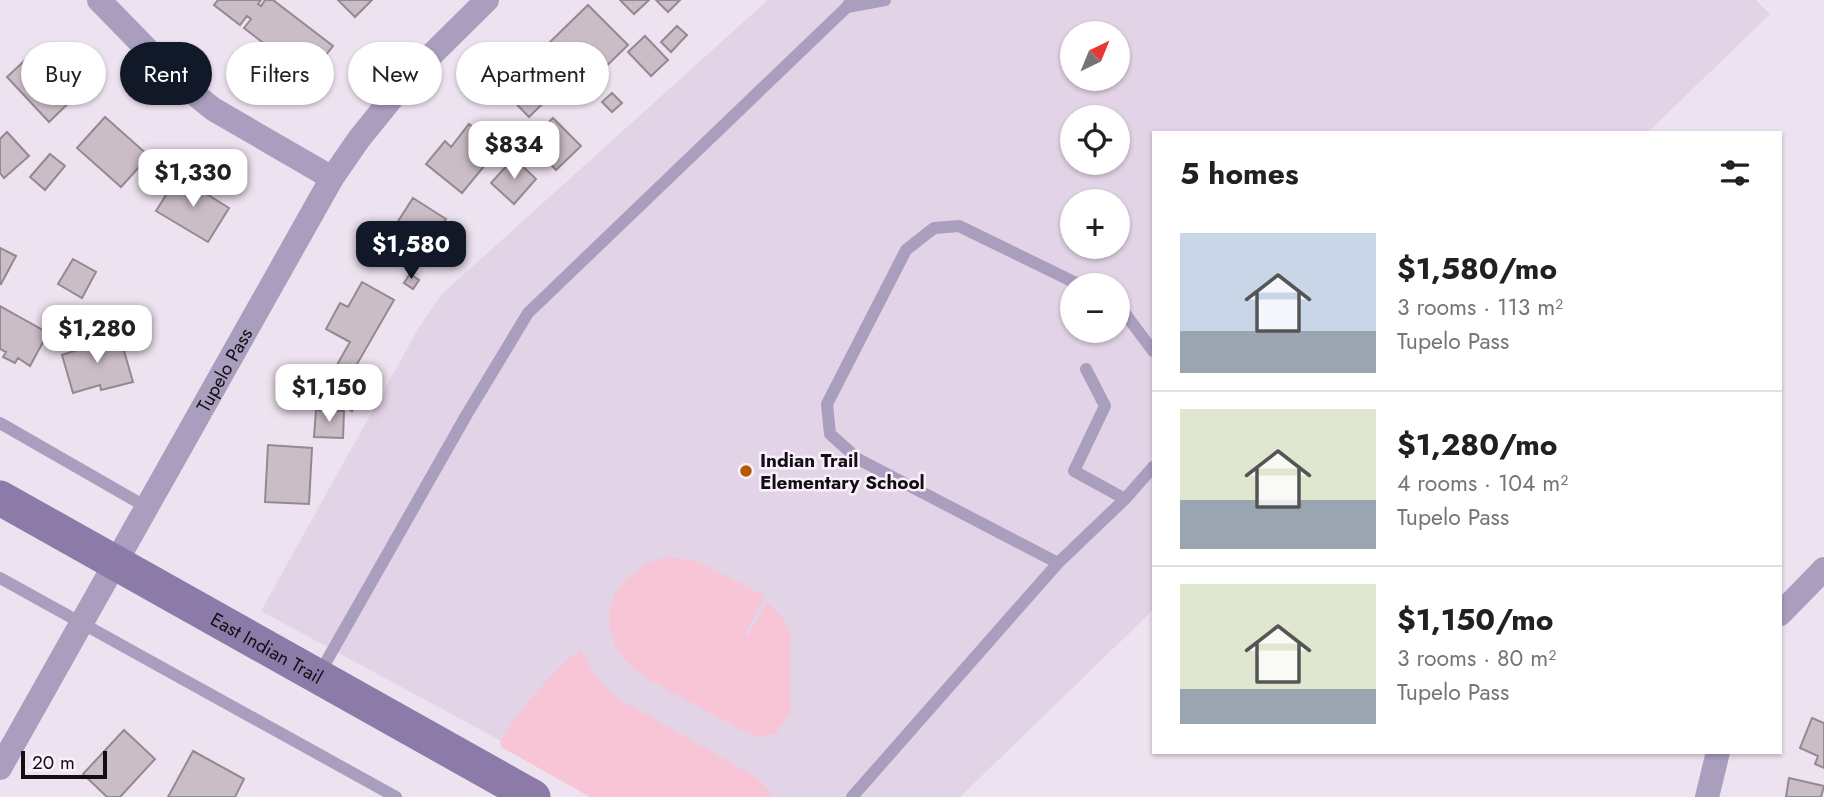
<!DOCTYPE html>
<html lang="en">
<head>
<meta charset="utf-8">
<style>
	:root { --surface:#fff; --page:#f2f2f2; --text:#202124; --muted:#757577; --line:#e0e0e0; --accent:#111827 }
	body { margin:0; font-family:Jost,sans-serif; background:var(--page); color:var(--text); height:100vh; display:flex; flex-direction:column; font-size:26px; white-space:nowrap }
	* { box-sizing:border-box; margin:0 }
	p { font-size:23px; color:var(--muted) }
	.icon { flex:none; width:38px; height:38px; fill:none; stroke:currentColor; stroke-width:2; stroke-linecap:round; stroke-linejoin:round }
	.map { position:relative; flex:1; overflow:hidden }
	.side { position:absolute; left:1152px; top:131px; width:630px; height:623px; display:flex; flex-direction:column; background:var(--surface); border-radius:0px; box-shadow:0 2px 5px #0004 }
	.side>* { flex:none }
	.hud { position:absolute; left:21px; top:42px; width:665px; height:63px; display:flex; gap:14px }
	.needle { width:46px; rotate:43deg }
	.controls { position:absolute; left:1060px; top:21px; display:grid; gap:14px }
	.controls a { display:grid; place-items:center; width:70px; height:70px; border-radius:50%; background:var(--surface); box-shadow:0 2px 5px #0004; font-size:35px }
	.scale { position:absolute; left:21px; bottom:18px; width:86px; box-sizing:border-box; padding-left:7px; border:4px solid #120f13; border-top:0; font-size:19px; line-height:24px; white-space:nowrap; color:#120f13; -webkit-text-stroke:5px #faeffd; paint-order:stroke }
	.price { position:absolute; translate:-50% -60px; padding:0 16px; border-radius:14px; background:#fff; color:#222; font-size:23px; line-height:46px; filter:drop-shadow(0 2px 4px #0008) }
	.price::after { content:''; position:absolute; left:50%; top:42px; width:21px; height:16px; margin-left:-10px; background:inherit; clip-path:polygon(0 0,100% 0,50% 100%) }
	.price.on { background:var(--accent); color:#fff }
	ul { padding:0; list-style:none }
	li { display:flex; align-items:center; gap:21px; height:175px; padding:0 28px }
	li+li { border-top:2px solid var(--line) }
	li span { display:grid; place-items:center; flex:none; width:196px; height:140px; border-radius:0px; color:#555 }
	li>.icon { margin-inline-start:auto }
	span .icon { width:84px; height:84px; fill:#fffc; stroke-width:1 }
	li b { font-size:30px }
	h2 { display:flex; justify-content:space-between; align-items:center; height:84px; padding:0 28px; font-size:30px }
	.pill { padding:0 24px; border-radius:32px; background:var(--surface); box-shadow:0 2px 5px #0004; font-size:24px; line-height:63px }
	.pill.on { background:var(--accent); color:#fff }
	.map>svg:first-child { display:block }
	.built { fill:#e2d3e6; fill-rule:evenodd }
	.grass { fill:#f7c5d5 }
	.building { fill:#cbbdc6; stroke:#968891; stroke-width:2 }
	.lines { fill:none; stroke-linecap:round; stroke-linejoin:round }
	.lane { stroke:#a99ebe; stroke-width:12 }
	.street { stroke:#a99ebe; stroke-width:24 }
	.secondary { stroke:#8c7aa9; stroke-width:35 }
	.poi-dot { fill:#b65902; stroke:#faeffd; stroke-width:2.5 }
	.labels { text-anchor:middle; dominant-baseline:central; stroke-width:5; stroke-linejoin:round; paint-order:stroke }
	.street-label { font-size:19px; fill:#120f13; stroke:#faeffd }
	.poi-label { font-size:19px; font-weight:bold; fill:#120f13; stroke:#faeffd; text-anchor:start }
</style>
</head>
<body>
<div class="map">
<svg width="1824" height="797" viewBox="0 0 1824 797">
	<rect width="100%" height="100%" fill="#ede2ef"/>
	<path class="built" d="M768,0h988l14,14 -123,119h-494v477l-193,187h-355l-344,-186 157,-282 24,-35zM1073,33h45v46h-45zM1073,117h45v46h-45zM1073,201h45v46h-45zM1073,285h45v46h-45z"/>
	<path class="grass" d="M668,557l29,4 68,35 -20,38 3,2 19,-34 17,18 6,13v79l-14,21 -21,4c-26,-13 -50,-27 -75,-41 -19,-10 -39,-19 -54,-35 -16,-16 -22,-44 -12,-65 10,-19 33,-35 54,-39z
		M581,649l10,21 19,22 11,8 128,73 12,8 12,16h-183l-87,-49 -3,-4c5,-19 63,-85 81,-95z"/>
	<path class="building" d="M218,0h43l-3,4 3,2 4,-6h8l60,46 -27,34 -20,-16 2,-2 -44,-34 7,-9 -4,-3 -7,9 -26,-20z
		M338,0h34l-17,17z
		M620,0h29l-15,14z
		M656,0h24l-12,12z
		M588,5l40,40 -38,37 -40,-40z
		M677,26l10,9 -16,17 -10,-10z
		M645,36l23,24 -17,16 -23,-24z
		M39,47l42,44 -32,31 -42,-45z
		M542,49l28,28 -41,40 -27,-28z
		M612,93l10,10 -10,9 -10,-10z
		M105,117l44,39 -28,31 -44,-39z
		M553,118l28,28 -25,24 -27,-29z
		M469,124l30,24 -37,45 -36,-29 19,-23 6,6z
		M7,132l22,24 -25,22 -4,-5v-34z
		M50,154l15,12 -20,24 -15,-13z
		M514,158l22,21 -22,25 -23,-21z
		M178,176l51,32 -21,34 -52,-31z
		M413,198l33,21 -27,41 -33,-20z
		M0,248l16,8 -15,28 -1,-1z
		M73,259l23,13 -14,26 -24,-14z
		M410,274l9,6 -6,9 -9,-6z
		M362,282l32,18 -37,64 16,9 -21,38 -31,-18 29,-51 -24,-13 14,-26 8,4z
		M0,306l48,27 -18,33 -12,-8 -3,5 -12,-6 3,-5 -6,-3z
		M89,335l3,10 28,-8 13,45 -32,8 -1,-5 -27,8 -11,-38 15,-5 -3,-10z
		M316,410l28,1 -1,27 -29,-1z
		M268,445l44,3 -3,56 -44,-2z
		M1812,718l12,5v45l-9,-4 3,-8 -18,-8z
		M124,730l31,29 -35,38h-13l-24,-23z
		M193,751l51,28 -9,18h-67z
		M1789,778l35,8 -3,11h-35z"/>
	<g class="lines">
		<path class="lane" d="M847,7l38,-7
			M1118,304l35,47
			M1086,369l19,37 -31,65 51,28
			M0,423l148,85
			M1058,563l-200,-104 -28,-25 -3,-30 79,-154 28,-22 25,-2 121,59
			M0,578l396,219
			M318,676l149,-262 61,-101 319,-306 4,-7
			M852,797l206,-234 67,-64 28,-32"/>
		<g class="street">
			<path d="M99,0l77,79 37,30 119,69"/>
			<path d="M1780,614l44,-45"/>
			<path id="s1" d="M0,768c110,-197 222,-393 332,-590l27,-39 50,-62 78,-77"/>
			<path d="M1707,797l11,-45"/>
		</g>
		<path class="secondary" id="s2" d="M0,498l533,299"/>
	</g>
	<circle class="poi-dot" cx="746" cy="471" r="7"/>
	<g class="labels">
		<g class="street-label">
			<text stroke="none"><textPath href="#s1" startOffset="457">Tupelo Pass</textPath></text>
			<text stroke="none"><textPath href="#s2" startOffset="306">East Indian Trail</textPath></text>
		</g>
		<g class="poi-label">
			<text x="760" y="460">Indian Trail<tspan x="760" dy="22">Elementary School</tspan></text>
		</g>
	</g>
</svg>
<div class="controls">
<a><svg class="needle" viewBox="-14 -14 28 28"><path d="M0-13l5 13h-10z" fill="#e53935"/><path d="M0 13l5-13h-10z" fill="#757577"/></svg></a>
<a><svg class="icon" aria-label="locate" viewBox="0 0 24 24"><circle cx="12" cy="12" r="6"/><path d="M12 2v4M12 18v4M2 12h4M18 12h4"/></svg></a>
<a>+</a>
<a>−</a>
</div>
<div class="scale">20 m</div>
<b class="price" style="left:514px;top:181px">$834</b>
<b class="price" style="left:193px;top:209px">$1,330</b>
<b class="price on" style="left:411px;top:281px">$1,580</b>
<b class="price" style="left:97px;top:365px">$1,280</b>
<b class="price" style="left:329px;top:424px">$1,150</b>
<div class="hud">
<a class="pill">Buy</a>
<a class="pill on">Rent</a>
<a class="pill">Filters</a>
<a class="pill">New</a>
<a class="pill">Apartment</a>
</div>
<section class="side">
<h2>5 homes<svg class="icon" aria-label="filters" viewBox="0 0 24 24"><path d="M4 7h16M4 17h16"/><circle cx="9" cy="7" r="2"/><circle cx="15" cy="17" r="2"/></svg></h2>
<ul>
<li><span style="background:linear-gradient(#c9d6e8 70%,#9aa5b1 0)"><svg class="icon" aria-label="home" viewBox="0 0 24 24"><path d="M3 11l9-7 9 7M6 9v11h12V9"/></svg></span><div><b>$1,580/mo</b><p>3 rooms · 113 m²</p><p>Tupelo Pass</p></div></li>
<li><span style="background:linear-gradient(#dfe7d0 65%,#9aa5b1 0)"><svg class="icon" aria-label="home" viewBox="0 0 24 24"><path d="M3 11l9-7 9 7M6 9v11h12V9"/></svg></span><div><b>$1,280/mo</b><p>4 rooms · 104 m²</p><p>Tupelo Pass</p></div></li>
<li><span style="background:linear-gradient(#dfe7d0 75%,#9aa5b1 0)"><svg class="icon" aria-label="home" viewBox="0 0 24 24"><path d="M3 11l9-7 9 7M6 9v11h12V9"/></svg></span><div><b>$1,150/mo</b><p>3 rooms · 80 m²</p><p>Tupelo Pass</p></div></li>
</ul>
</section>
</div>
</body>
</html>
